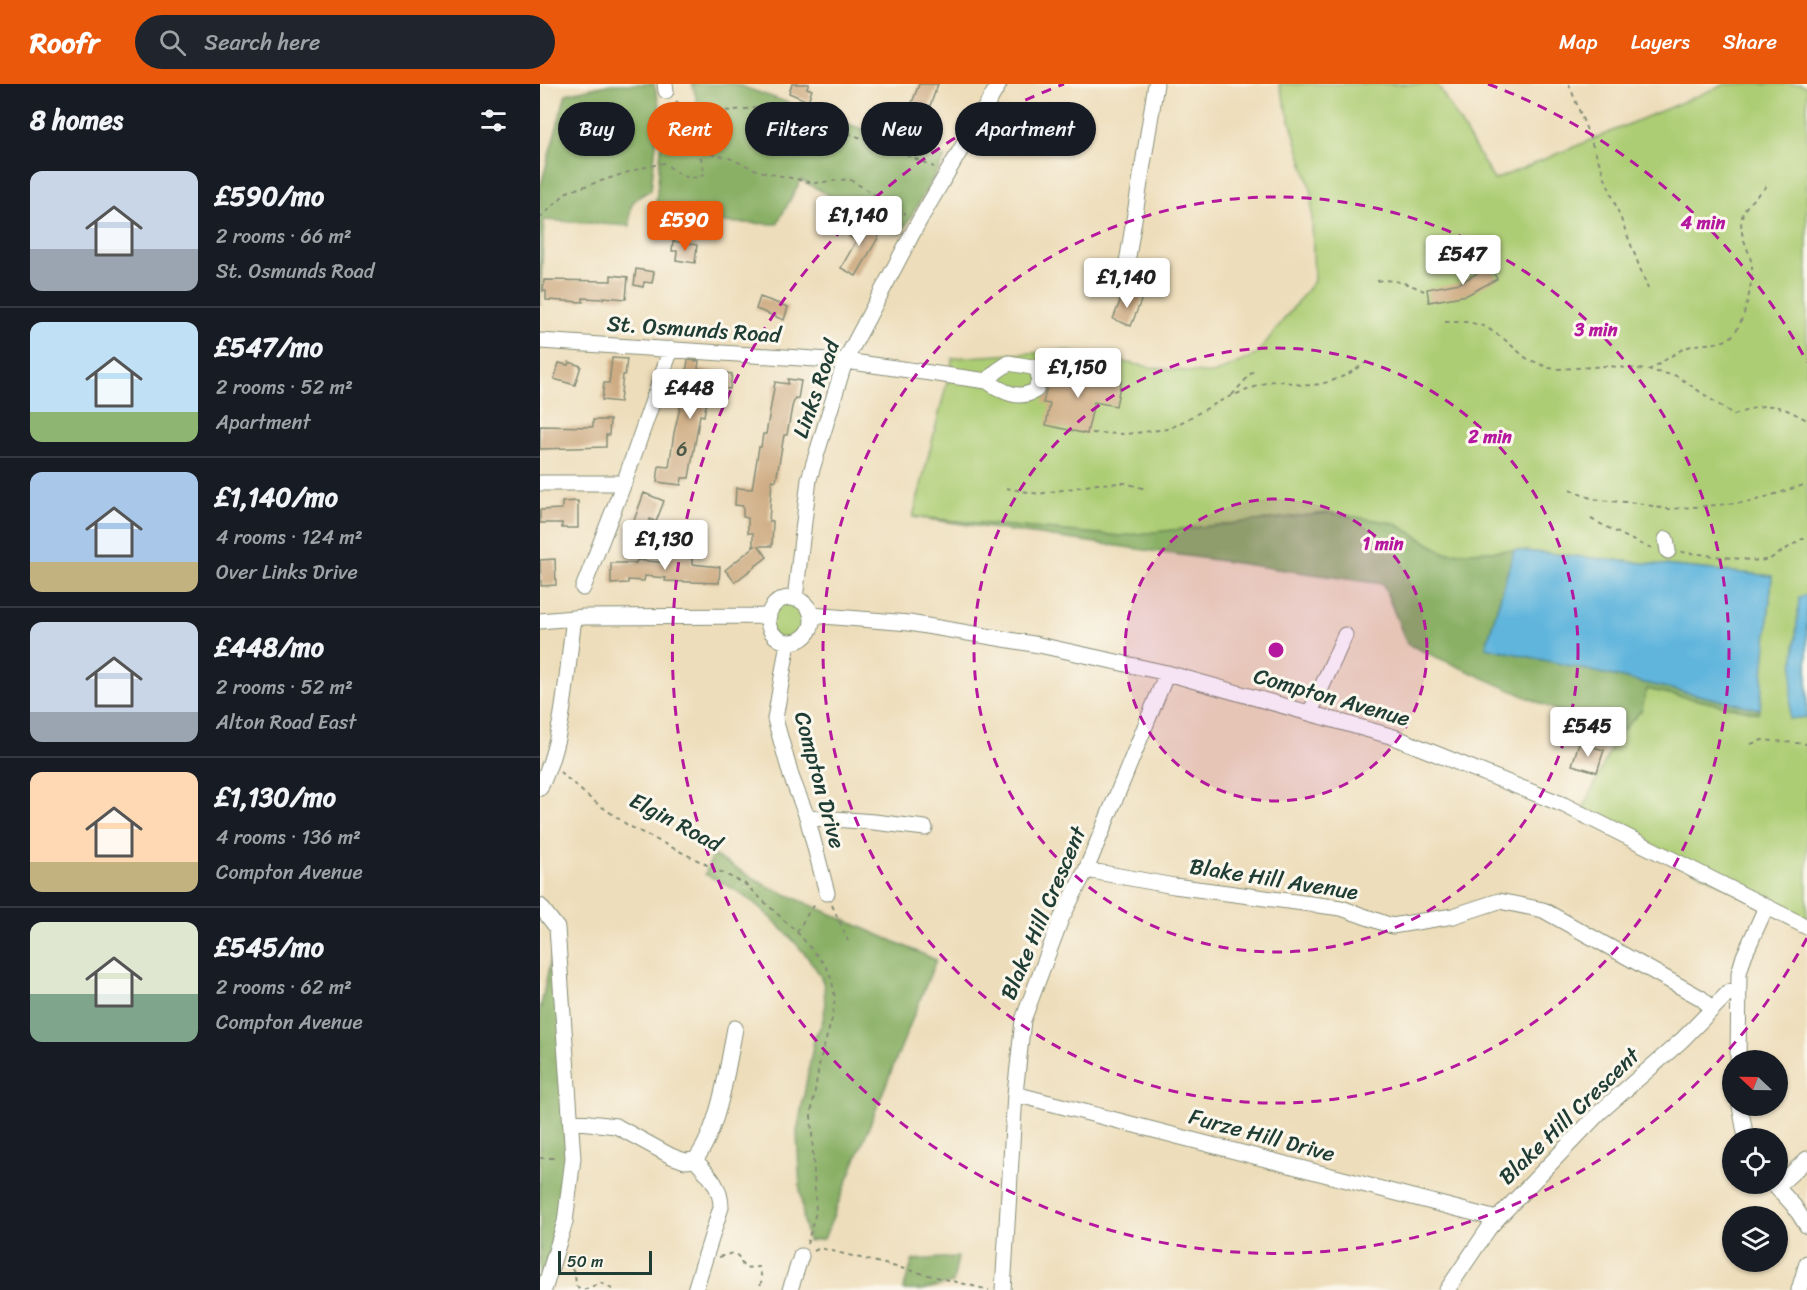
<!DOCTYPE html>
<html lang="en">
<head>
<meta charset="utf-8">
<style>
	:root { --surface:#171b24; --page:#20242c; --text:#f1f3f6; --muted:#9ea1a6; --line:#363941; --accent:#ea580c }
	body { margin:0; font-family:Sriracha,sans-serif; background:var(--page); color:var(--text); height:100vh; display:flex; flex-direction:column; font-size:22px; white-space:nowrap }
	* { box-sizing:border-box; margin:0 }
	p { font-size:20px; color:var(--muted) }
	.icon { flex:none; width:33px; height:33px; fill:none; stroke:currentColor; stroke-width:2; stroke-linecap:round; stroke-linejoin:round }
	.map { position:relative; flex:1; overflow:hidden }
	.sheet { display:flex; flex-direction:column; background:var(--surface); width:540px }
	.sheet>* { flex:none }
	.banner { position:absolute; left:18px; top:18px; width:570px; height:54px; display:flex; gap:12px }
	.needle { width:39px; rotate:292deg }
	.controls { position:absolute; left:1182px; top:966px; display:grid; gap:12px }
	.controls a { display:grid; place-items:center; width:66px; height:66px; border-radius:50%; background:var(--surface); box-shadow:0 2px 4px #0004; font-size:30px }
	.scale { position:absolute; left:18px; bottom:15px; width:94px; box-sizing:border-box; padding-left:6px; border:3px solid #1f3d34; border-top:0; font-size:16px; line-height:21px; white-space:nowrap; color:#1f3d34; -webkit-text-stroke:4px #fbf7ec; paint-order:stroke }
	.price { position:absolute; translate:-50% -51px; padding:0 14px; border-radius:6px; background:#fff; color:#222; font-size:20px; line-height:39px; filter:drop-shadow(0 2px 3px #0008) }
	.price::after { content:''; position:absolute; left:50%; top:36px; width:18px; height:14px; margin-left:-9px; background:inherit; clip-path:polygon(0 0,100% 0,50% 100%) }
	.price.active { background:var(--accent); color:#fff }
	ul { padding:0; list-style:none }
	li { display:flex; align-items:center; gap:18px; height:150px; padding:0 30px }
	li+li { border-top:2px solid var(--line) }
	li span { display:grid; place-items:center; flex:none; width:168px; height:120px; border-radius:12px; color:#555 }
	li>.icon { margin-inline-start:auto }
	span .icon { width:72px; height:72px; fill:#fffc; stroke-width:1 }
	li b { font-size:26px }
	h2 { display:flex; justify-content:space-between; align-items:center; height:72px; padding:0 30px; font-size:26px }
	.chip { padding:0 21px; border-radius:27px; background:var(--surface); box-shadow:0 2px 4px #0004; font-size:21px; line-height:54px }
	.chip.active { background:var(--accent); color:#fff }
	header { display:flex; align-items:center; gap:36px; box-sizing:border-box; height:84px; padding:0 30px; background:var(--accent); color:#fff }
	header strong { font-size:28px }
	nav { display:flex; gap:33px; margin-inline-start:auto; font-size:21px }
	.search { width:420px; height:54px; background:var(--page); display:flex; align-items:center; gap:15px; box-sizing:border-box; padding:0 21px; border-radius:33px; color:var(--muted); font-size:22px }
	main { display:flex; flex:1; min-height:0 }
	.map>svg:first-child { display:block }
	.green { fill:#adcd74; stroke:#668554; stroke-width:1.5 }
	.forest { fill:#8ab066; stroke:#54764d; stroke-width:1.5 }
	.water { fill:#61b5dd; stroke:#407988; stroke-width:1.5 }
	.building { fill:#ceab82 }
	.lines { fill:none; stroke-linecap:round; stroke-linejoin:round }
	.minor-casing { stroke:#868d77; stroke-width:17 }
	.path { stroke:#868d77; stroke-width:2; stroke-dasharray:4.5 4.5; stroke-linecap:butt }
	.minor { stroke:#fff; stroke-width:15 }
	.ring { fill:none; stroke:#b5179e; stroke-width:3; stroke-dasharray:10 8 }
	.labels { text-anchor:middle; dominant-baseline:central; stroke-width:6; stroke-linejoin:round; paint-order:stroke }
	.number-label { font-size:20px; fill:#4b5848 }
	.street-label { font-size:22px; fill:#1f3d34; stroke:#fbf7ec }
	.centre { fill:#b5179e; stroke:#fbf7ec; stroke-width:3 }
	.ring-label { font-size:18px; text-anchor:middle; font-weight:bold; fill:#b5179e; stroke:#fbf7ec; stroke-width:6; stroke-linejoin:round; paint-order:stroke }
</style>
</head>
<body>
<header>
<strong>Roofr</strong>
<div class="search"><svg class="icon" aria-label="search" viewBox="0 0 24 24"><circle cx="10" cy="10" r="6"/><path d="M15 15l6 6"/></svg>Search here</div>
<nav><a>Map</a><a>Layers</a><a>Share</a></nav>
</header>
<main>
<section class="sheet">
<h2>8 homes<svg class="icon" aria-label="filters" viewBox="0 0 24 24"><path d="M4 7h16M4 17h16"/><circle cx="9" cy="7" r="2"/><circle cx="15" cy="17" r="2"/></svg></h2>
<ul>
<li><span style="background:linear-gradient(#c9d6e8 65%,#9aa5b1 0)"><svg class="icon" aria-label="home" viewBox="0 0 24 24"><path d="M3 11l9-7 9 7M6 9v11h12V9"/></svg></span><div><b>£590/mo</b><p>2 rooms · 66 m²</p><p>St. Osmunds Road</p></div></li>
<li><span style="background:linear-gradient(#bfe0f5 75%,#8fb573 0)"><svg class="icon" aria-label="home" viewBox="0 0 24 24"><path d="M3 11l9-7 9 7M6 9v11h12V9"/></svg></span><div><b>£547/mo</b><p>2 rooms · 52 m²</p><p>Apartment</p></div></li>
<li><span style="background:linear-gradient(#a9c7e8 75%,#c2b280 0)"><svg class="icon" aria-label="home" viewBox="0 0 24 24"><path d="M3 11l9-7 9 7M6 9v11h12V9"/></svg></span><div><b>£1,140/mo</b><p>4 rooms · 124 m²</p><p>Over Links Drive</p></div></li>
<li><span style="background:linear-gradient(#c9d6e8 75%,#9aa5b1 0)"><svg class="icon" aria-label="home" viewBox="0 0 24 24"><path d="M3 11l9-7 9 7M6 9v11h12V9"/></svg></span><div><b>£448/mo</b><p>2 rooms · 52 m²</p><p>Alton Road East</p></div></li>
<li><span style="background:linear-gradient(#ffd9b3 75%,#c2b280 0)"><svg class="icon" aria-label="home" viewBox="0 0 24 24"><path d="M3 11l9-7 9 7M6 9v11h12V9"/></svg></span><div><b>£1,130/mo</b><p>4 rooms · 136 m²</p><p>Compton Avenue</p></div></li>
<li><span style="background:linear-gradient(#dfe7d0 60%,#7fa58c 0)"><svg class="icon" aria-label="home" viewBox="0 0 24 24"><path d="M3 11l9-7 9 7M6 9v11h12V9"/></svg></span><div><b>£545/mo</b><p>2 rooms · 62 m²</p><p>Compton Avenue</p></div></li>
</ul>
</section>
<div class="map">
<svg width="1267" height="1206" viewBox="0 0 1267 1206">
	<rect width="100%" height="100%" fill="#fbf7ec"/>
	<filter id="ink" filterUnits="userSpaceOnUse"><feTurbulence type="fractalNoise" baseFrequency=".0167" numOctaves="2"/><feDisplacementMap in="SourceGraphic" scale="12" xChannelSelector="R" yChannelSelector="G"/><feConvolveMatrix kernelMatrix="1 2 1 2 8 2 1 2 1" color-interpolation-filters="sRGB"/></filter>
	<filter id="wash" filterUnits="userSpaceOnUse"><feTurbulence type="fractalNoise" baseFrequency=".008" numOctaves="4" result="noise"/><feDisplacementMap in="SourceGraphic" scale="24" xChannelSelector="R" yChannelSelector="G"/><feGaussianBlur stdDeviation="1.35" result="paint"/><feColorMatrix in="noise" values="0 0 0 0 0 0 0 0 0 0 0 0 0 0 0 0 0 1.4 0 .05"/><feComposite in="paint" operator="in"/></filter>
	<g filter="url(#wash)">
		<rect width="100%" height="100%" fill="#edddba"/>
		<path class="green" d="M739,0h158l57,96 232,-96h73l8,3v840l-226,-113 35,-77 24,-26 7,-22 112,24 13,-137 -258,-26 -69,3 -51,-30 -66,-10 -208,23 -207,-19 40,-159 110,-7 93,17 57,6 43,-19 58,-74 -3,-91z
			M229 537a21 21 0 1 1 42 0a21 21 0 1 1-42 0Z"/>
		<path class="forest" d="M71,0h43l6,23 -9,83c-20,10 -22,13 -21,36l-86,-6 -4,85v-117l26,-94z
			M152,0h43l210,74 -44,76 -100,-54 -24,44 -102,-3 1,-6 -12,-3 -8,-9 8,-89 30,-5 3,-9z
			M788,429l66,10 51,30 69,-3 -28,97 274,62 -1,4 -112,-24 -6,22 -25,26 -209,-93 -24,-60 -470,-67 207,19z
			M173,771l52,30 171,75 -112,279 -16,2 -4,-17 -4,-34 -3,-58 18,-97c7,-7 10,-21 10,-30 -1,-6 0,-13 -1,-19 -5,-24 -61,-79 -83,-92 -11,-8 -24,-14 -36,-20z
			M17,844l14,193 -6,101 -25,65v-277z
			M418,1173l-5,26 -31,7h-19l10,-30z"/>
		<path class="water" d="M974,466l258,26 -12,133 -274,-62z
			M1265,511h2v122l-18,2 10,-121z"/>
		<g id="blocks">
			<path class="building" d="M252,0h17l-2,4 5,2 -4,11 -19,-8z
				M379,0h19l-11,30 -17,-6z
				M313,136l26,16 -23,40 -15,-8 15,-27 -11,-8z
				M133,157l24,4 -2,18 -19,-3 1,-9h-5z
				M950,182l7,13 -30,16 -38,7 -2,-13 33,-6z
				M96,185l18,3 -2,11 -8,-1 -1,5 -9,-2z
				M71,191l17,2 -2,22 -23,-2v2l-20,-1v4l-37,-2v-9h-3l1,-11 67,1z
				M584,207l18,7 -11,28 -18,-7z
				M220,213l28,10 -4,13 -28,-11z
				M72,274l15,1 -2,16h-2l-3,27 -18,-2 2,-17h5z
				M148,276l11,1 -1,8 34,5 -2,15 -21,-2 -5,29 -4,-1 -11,63h-7l-1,7 -24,-3 2,-16 10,1 5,-34 8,-34z
				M29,278l12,4 -6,19 -21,-6 5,-16 9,2z
				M517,284l64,13 -5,25 -22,-4 -7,32 -41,-9 4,-21 -7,-1 5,-20 6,1z
				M248,295l13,2 -3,18 -3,-1 -3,9 -5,28h-3l-8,46 -4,-1 -3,41h4l-1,25h-13l8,11 -32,25 -10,-12 30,-24h-2v-13h-5v-15l-5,-1v-11l-8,-1 1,-17 16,1 7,-42h2l2,-13h3l9,-52 13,2z
				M53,336h17l-1,15h-3v12l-66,2v-23l53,1z
				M104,409l20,8 -8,21 -6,-3 -3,9 -14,-5z
				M38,417v27h-16v-5h-22v-13l22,-1v-7z
				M128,471l24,3v6l28,3 -1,16 -54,-2 1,-3 -21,-2 -1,5 -16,-1v3l-17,1v-21h25l1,-3 30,3z
				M15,475l1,26 -15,1 -1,-26z
				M1039,659l25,7 -7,22 -25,-7z"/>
		</g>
	</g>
	<g filter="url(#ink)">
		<use href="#blocks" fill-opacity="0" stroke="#868d77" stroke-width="1.5"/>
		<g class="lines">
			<defs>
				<path id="minor" d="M125,0l1,7
					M587,179l29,-179
					M0,257l305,20 142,20c16,11 32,20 49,9l3,-11 -1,-8 -6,-4 -23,-4 -12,8 -10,10
					M0,399h84
					M1126,455l2,12
					M43,504l41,-105 47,-134
					M228 536a22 22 0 1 1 44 0a22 22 0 1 1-44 0Z
					M255,515l14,-120 36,-118 74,-140 80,-137
					M271,531l98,8 130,22 128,28 227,64 170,68 243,122
					M0,537l44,-4 185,-1
					M248,558l-13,77 16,57 16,41 20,76
					M770,629l35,-78
					M0,704c25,-52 26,-113 34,-170
					M267,733l67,5 51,6
					M546,786l88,16 167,22 51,18 61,-10 46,-15 44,9 158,88 11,10
					M0,822l17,22 16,230 -8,64 -21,68
					M1198,976l1,-87 5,-17 22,-49
					M475,1010l482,125
					M1200,1022l6,32
					M31,1037l45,5 55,30 14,5 10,-1c13,14 26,26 26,47l-26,83
					M155,1076c24,-30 33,-95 40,-132
					M1234,1100l20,22 13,20
					M1237,1103l30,-28
					M250,1206l11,-34
					M463,1206l12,-196 8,-74 38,-101 25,-49 81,-197
					M907,1206l42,-62 8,-9 103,-107 82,-72 47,-48 8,-2
					M1259,1206l8,-27"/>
			</defs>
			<use href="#minor" class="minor-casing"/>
			<path class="path" d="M1029,0l79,205
				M150,30l78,-7 115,38 51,22
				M162,68l27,6 30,13 55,12 35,-4 57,35
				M0,134l27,-26 74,-24 23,-5c13,9 24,21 41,11l-15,-60 -14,-13
				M837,197c15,-3 33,3 47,10
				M905,238h24l17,5 18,12 22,19 23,10 9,1 50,-3 40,4 29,6 57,39c35,-13 39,-13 73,5
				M1108,286c14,-6 26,-18 40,-23 13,-5 28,-1 40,-8 16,-9 25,-56 24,-73 -2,-17 -14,-30 -10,-49 3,-13 16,-22 25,-31
				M692,311l23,-26
				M552,349l33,1 44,-5 57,-31 42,-16c12,-3 22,1 33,3 25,2 48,-10 67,-24
				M466,404l33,6 58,-10 28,-1 21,6
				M1030,405c28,16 44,10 73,15 10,2 18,5 28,5l79,-7 57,-18
				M1051,435l47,24 17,6
				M1141,468l77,9 12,-2 32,-20h5
				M1211,660l11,-4 45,4
				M20,688l31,27 38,27 116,58 52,48 29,34 6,15 3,17 -3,21 -12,41 -9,55 5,97 -9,32
				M292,821l16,36
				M257,848l13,-22 7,-7
				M0,1074h18
				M274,1167l6,-3 169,42
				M179,1173l14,-4 5,3 6,12 15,-1 3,12 -3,11
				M26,1178l9,11 1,13 7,4 18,-7 13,7"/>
			<use href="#minor" class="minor"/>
		</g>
	</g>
	<circle cx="736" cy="566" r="151" fill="#b5179e" fill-opacity=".12"/>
	<g class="ring">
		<circle cx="736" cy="566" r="151"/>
		<circle cx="736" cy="566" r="302"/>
		<circle cx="736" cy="566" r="453"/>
		<path d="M1267 854A604 604 0 1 1 524 0M948 0A604 604 0 0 1 1267 278"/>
	</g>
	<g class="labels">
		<g class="number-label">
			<text x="142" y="365">6</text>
		</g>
		<g class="street-label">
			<text transform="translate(154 245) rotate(4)">St. Osmunds Road</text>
			<text transform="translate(276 305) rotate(-71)">Links Road</text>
			<text transform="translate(792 613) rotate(16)">Compton Avenue</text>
			<text transform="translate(280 696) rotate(75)">Compton Drive</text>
			<text transform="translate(136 738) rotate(28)">Elgin Road</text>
			<text transform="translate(734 795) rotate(9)">Blake Hill Avenue</text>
			<text transform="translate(503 829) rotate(-67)">Blake Hill Crescent</text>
			<text transform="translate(1029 1032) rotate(-44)">Blake Hill Crescent</text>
			<text transform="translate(722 1051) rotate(15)">Furze Hill Drive</text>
		</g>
	</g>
	<circle cx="736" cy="566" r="9" class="centre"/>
	<g class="ring-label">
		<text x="1163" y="145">4 min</text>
		<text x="1056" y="252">3 min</text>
		<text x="950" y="359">2 min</text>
		<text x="843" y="466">1 min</text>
	</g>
</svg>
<div class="controls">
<a><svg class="needle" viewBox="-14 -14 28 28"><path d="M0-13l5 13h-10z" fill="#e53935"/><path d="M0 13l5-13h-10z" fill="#9ea1a6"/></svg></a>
<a><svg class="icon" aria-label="locate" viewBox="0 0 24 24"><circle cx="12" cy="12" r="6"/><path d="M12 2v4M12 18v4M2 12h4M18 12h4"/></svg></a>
<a><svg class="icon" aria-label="layers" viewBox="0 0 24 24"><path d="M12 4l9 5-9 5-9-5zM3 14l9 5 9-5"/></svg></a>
</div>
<div class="scale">50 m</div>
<b class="price" style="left:319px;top:163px">£1,140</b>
<b class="price active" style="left:145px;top:168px">£590</b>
<b class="price" style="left:923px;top:202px">£547</b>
<b class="price" style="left:587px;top:225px">£1,140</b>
<b class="price" style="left:538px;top:315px">£1,150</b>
<b class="price" style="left:150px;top:336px">£448</b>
<b class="price" style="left:125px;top:487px">£1,130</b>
<b class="price" style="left:1048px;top:674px">£545</b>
<div class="banner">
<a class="chip">Buy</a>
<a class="chip active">Rent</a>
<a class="chip">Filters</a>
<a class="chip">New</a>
<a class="chip">Apartment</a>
</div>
</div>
</main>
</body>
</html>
